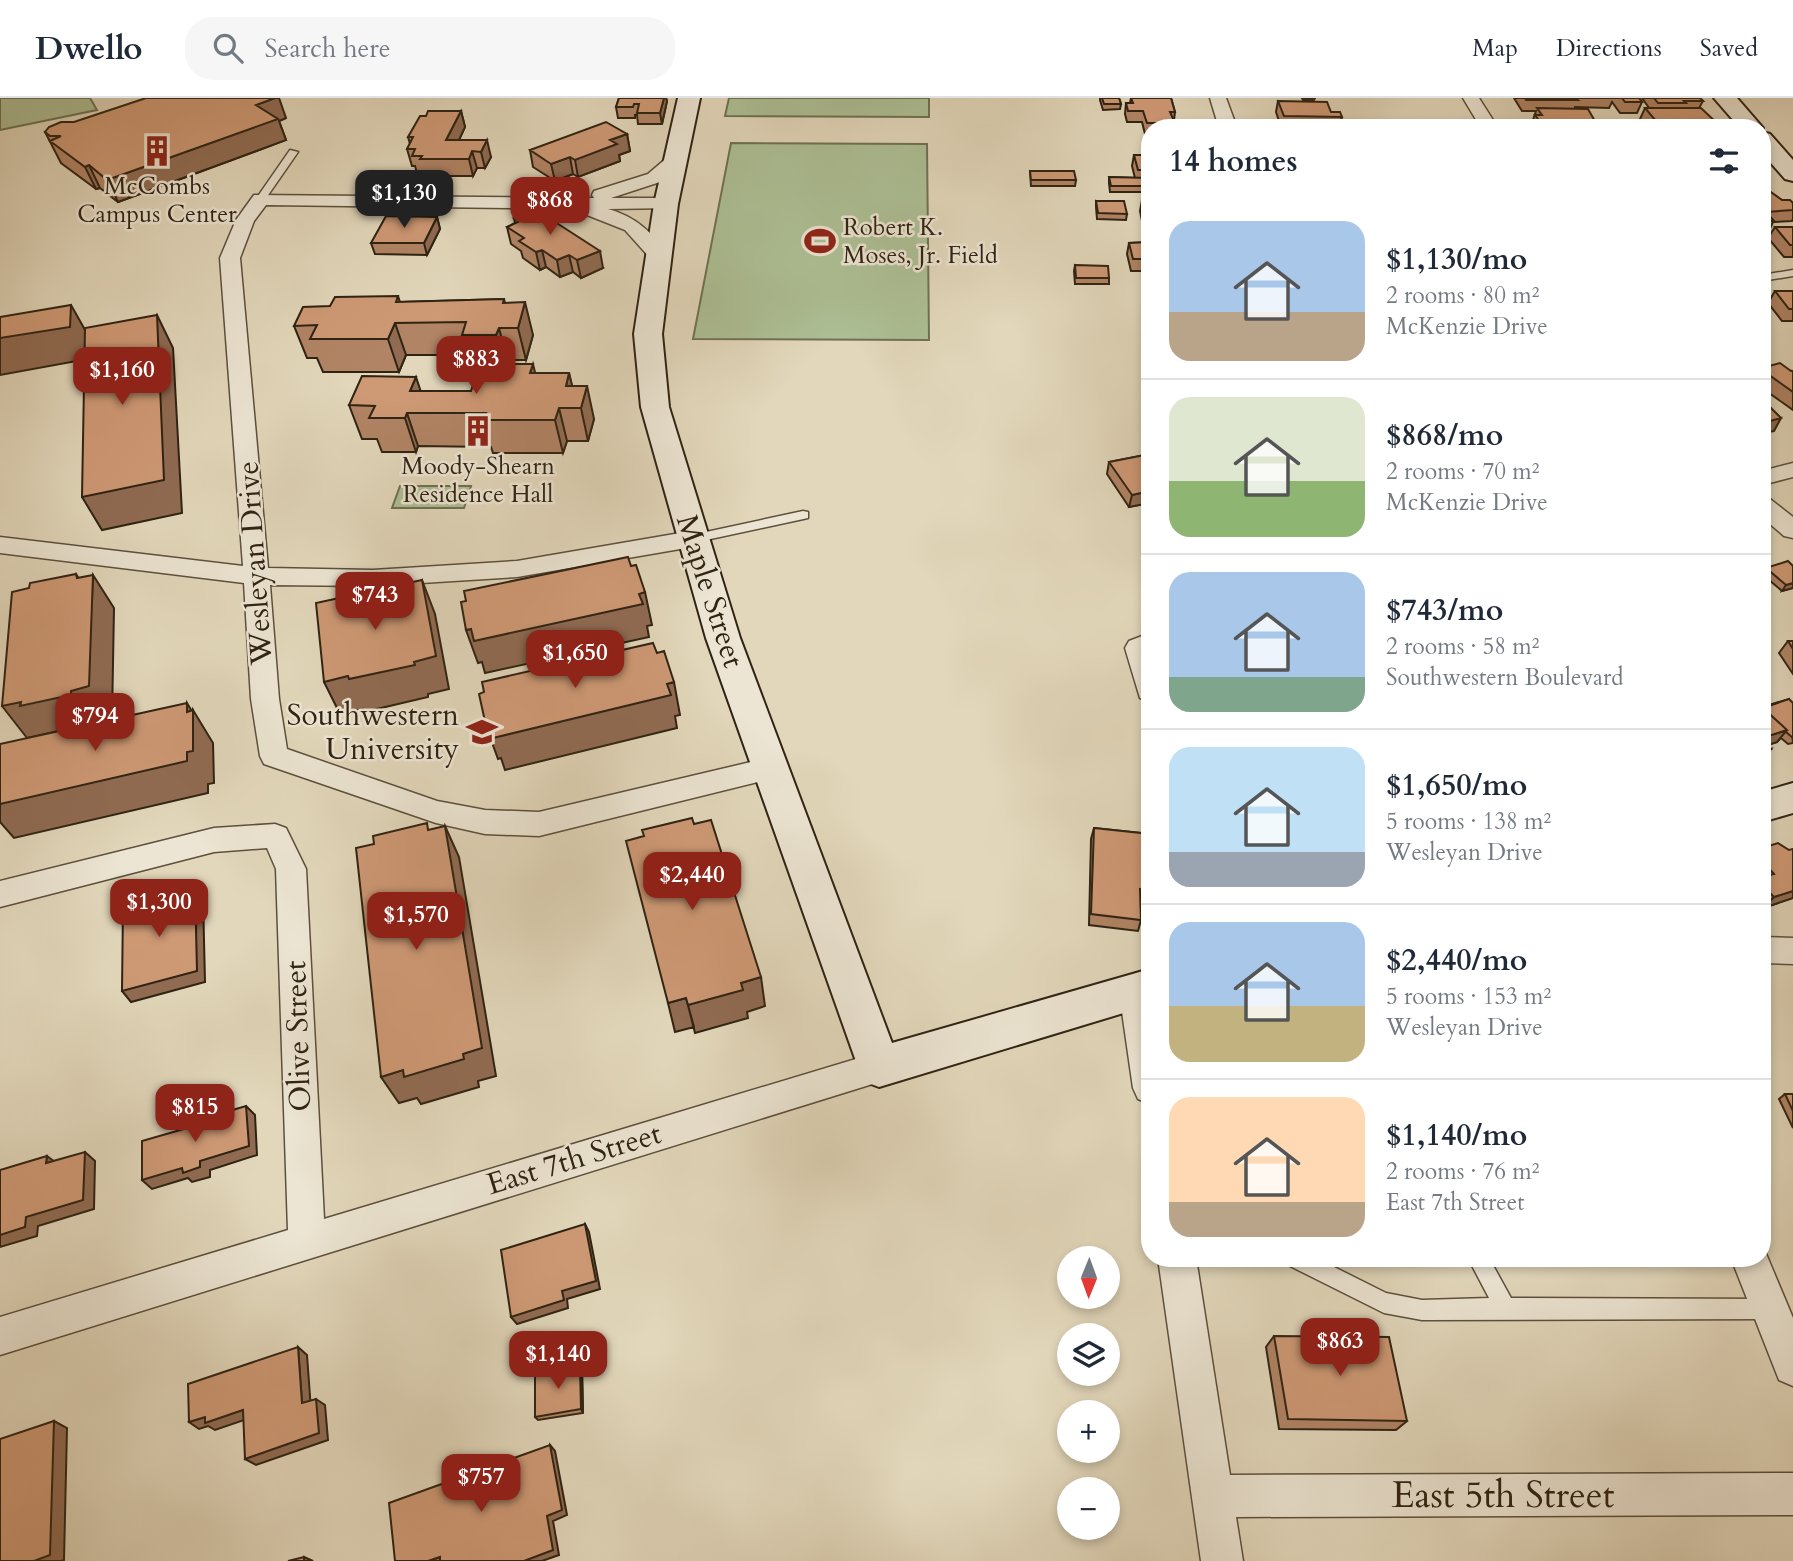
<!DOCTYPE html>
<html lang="en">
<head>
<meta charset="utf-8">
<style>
	:root { --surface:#fff; --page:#f6f6f7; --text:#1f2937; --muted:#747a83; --line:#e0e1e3; --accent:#8f2418 }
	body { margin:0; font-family:Cardo,serif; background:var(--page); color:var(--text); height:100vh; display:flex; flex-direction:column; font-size:26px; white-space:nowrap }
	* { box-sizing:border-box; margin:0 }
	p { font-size:23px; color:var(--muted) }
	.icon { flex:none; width:38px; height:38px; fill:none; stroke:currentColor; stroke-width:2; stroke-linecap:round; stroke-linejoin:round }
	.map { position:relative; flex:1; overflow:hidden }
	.drawer { position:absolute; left:1141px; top:21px; width:630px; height:1148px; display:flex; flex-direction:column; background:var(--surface); border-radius:28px; box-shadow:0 4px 10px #0003 }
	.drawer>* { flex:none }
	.needle { width:46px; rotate:181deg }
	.fabs { position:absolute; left:1057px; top:1148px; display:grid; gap:14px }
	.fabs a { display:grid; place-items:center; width:63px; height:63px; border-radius:50%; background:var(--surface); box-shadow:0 4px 10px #0003; font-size:35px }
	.price { position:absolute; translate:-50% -60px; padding:0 16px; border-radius:14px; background:var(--accent); color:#fff; font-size:23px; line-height:46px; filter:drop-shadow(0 2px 4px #0008) }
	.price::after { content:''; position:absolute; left:50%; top:42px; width:21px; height:16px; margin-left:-10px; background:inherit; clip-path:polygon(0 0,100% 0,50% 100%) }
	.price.selected { background:#222; color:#fff }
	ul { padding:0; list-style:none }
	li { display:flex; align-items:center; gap:21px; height:175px; padding:0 28px }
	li+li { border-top:2px solid var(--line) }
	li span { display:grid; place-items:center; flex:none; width:196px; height:140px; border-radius:21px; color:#555 }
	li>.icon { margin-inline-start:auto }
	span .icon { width:84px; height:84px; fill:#fffc; stroke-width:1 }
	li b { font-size:30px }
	h2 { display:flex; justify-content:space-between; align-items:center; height:84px; padding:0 28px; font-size:30px }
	header { display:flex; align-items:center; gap:42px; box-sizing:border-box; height:98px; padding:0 35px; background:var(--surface); border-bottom:2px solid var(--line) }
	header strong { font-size:33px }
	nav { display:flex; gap:38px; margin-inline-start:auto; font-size:24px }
	.search { width:490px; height:63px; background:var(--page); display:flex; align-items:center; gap:18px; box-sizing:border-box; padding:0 24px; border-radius:28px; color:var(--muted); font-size:26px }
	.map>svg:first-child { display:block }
	.green { fill:#adbf95; stroke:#6e7154; stroke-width:2 }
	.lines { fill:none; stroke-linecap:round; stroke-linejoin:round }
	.lane-casing { stroke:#5c503d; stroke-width:3 }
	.street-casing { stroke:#5c503d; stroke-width:3 }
	.secondary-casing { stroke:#2f2313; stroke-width:4 }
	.lane { fill:#ece5d3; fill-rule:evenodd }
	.street { fill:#ece5d3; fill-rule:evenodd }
	.secondary { fill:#ece5d3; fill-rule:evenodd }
	.wall { fill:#b18465; stroke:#2f2313; stroke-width:2 }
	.shaded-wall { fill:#906b52; stroke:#2f2313; stroke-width:2 }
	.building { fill:#ce9975; stroke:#2f2313; stroke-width:2 }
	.labels { text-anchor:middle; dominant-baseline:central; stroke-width:5; stroke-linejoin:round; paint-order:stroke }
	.far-poi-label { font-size:24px; fill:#2f2313; stroke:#ece5d3 }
	.street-label { font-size:30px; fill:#2f2313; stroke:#ece5d3 }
	.poi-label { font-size:30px; fill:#2f2313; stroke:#ece5d3; text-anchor:end }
	.near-street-label { font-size:37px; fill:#2f2313; stroke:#ece5d3 }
</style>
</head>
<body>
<header>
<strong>Dwello</strong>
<div class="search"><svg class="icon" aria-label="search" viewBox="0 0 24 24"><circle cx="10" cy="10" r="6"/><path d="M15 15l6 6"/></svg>Search here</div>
<nav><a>Map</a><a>Directions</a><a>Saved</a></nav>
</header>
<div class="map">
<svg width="1793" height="1463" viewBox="0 0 1793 1463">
	<rect width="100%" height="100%" fill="#e2d7bb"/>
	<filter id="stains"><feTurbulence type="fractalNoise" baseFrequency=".00286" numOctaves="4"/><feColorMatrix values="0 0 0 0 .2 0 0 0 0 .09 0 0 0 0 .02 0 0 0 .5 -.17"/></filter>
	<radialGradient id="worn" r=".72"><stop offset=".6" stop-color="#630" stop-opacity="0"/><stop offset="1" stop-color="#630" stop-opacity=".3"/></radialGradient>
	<path class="green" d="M0,0h90l7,12 -97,20z
		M729,0h200v19l-204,-1z
		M731,45l196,1 2,196 -236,-1z
		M400,388h71l-7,22h-72z"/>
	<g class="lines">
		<defs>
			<path id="lane" d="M290,52l8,2 -34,49h-6l-2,-2z
				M1793,172v6l-31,5v-6z
				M803,413l5,1v6l-116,25 -6,-4 6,-4z
				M1285,1160h31l70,35 36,7 67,-2 -21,-40h21l22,40 259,1 7,3 3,7 -3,7 -7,3 -348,1 -38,-7 -96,-48z"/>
			<path id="street" d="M1210,0h16l11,30h-18z
				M1463,0h16l19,30h-17z
				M675,57l9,5 -24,22 -49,16h55l7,2 2,4 -2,4 -65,1c28,8 44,23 60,46l-10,6 -7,-2 -26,-29 -38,-15 -1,-6 -320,-4 -12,16 -14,37 28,310 105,2 144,-9 175,-30 9,2 3,6 -3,6 -9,2 -175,30 -144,9 -103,-1 9,114 8,50 150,52 48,9 54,2 233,-55 10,3 4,8 -4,8 -243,60 -54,-2 -49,-11 -172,-59 -4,-8 -9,-57 -7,-116 -244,-30v-16l243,29 -23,-308 16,-38 18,-25 340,3 -2,-3 2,-4 54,-17 21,-18z
				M1793,365v14l-31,8v-14z
				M1762,398l8,3 23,18v21l-9,-2 -22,-19z
				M1150,535v68l-10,-3 -15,-50 4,-7z
				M275,726l11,4 20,41 18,350 555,-167 12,4 5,11 -5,11 -12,4 -879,273v-38l288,-87 -12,-361 -9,-21 -53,4 -214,55v-26l214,-53z
				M1762,839l31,1v26l-31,-1z
				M1135,879l12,4 3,7v116l-12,-5 -5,-11 -14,-97 4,-10z
				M1762,1146l31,74v68l-14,-6 -48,-122h31z
				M1158,1160h38l34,217 563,-2v42l-557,2 7,44h-42z"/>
			<path id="secondary" d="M678,0h22l-22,106 -16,130 7,73 71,231 152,405 258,-74v36l-271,82 -16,-6 -157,-443 -65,-231 -7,-73 20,-130z
				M1714,0h23l26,30h-23z
				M1762,34l8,2 23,26v21l-8,-2 -23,-26z
				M1793,685v30l-31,9v-30z"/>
		</defs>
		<use href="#lane" class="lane-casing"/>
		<use href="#street" class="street-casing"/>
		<use href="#secondary" class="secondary-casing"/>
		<use href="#lane" class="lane"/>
		<use href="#street" class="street"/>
		<use href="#secondary" class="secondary"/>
	</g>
	<path class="wall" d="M619,0h47l1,3 -5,23h-24l-1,-9h-2v3h-17l-2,-11z
		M1100,0h19l2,6 -1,5 -17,1 -3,-10z
		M1131,0h40l4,14 -1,8 1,3 -1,5h-24v6h-5l-3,-12h-15l-2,-8 1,-11h4z
		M1302,0h13l-1,2h-11z
		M1514,0h125l3,4 -5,11h-17l-8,-11 -3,6 -34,-1v1l21,15 -1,5h-63l-1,-2 5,-15h-14z
		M1642,0h58l3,3 -4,7 22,19v1h-74l-7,-9 5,-11h4z
		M1278,3l53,11 11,5 -3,11 -58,-1 -5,-15z
		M461,13l4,16 -6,13 32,17 -6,11h-8l-4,8h-48l-1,-3h-7l-2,-7h-3l-5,-17 3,-5 -2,-7 18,-21z
		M286,20l-7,3 7,19 -168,62 -18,-14 -4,1 -35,-26 -16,-31z
		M627,36l3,17 -11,4 1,6 -42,16 -5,-3 -18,7 -22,-14 -3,-17z
		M1134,57h16v37h-40l-1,-9v-6l26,1 -3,-12z
		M1030,73l46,9 -1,6h-44z
		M1762,92l20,10 11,3v16l-1,2 -19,1 -5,11h-6z
		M1142,102h8v26h-7l-3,-15z
		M1096,103l31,13 -1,6 -29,-1 -1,-12z
		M437,119l3,12 -13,26 -52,-1 -4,-11z
		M514,120l89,50 -22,10 -8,-6 -13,5 -14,-10 -6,3 -17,-12 -2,-7 -10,-7 -4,-17 8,-4z
		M1775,129h18v30h-9l-16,-19z
		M1150,144v29h-19l-4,-17 2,-11z
		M1075,167l34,13v6h-34l-1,-13z
		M1775,193h18v30h-11l-14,-18z
		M398,198l2,6 104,-3 1,4 28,32 -7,25h-19l-1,4 29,9h34l3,13 22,33 -6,22h-21l-4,12h-70l-2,-6 -73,-1 -2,6h-34l-5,-13h-15l-13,-34 71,-14h51l20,-18 2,-5h-22l-4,-13h-61l-7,17h-76l-6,-14h-10l-13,-32 36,-20z
		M1762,270l31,3v39l-31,-22z
		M1150,356v49l-21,4 -22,-33 2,-12z
		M1793,468v22l-11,3 -20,-17 4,-6z
		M1788,543h5v33l-14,-21z
		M1789,601l4,44 -5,1 -7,-6 -4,4 -10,3 4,4 -9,10v-52z
		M1094,730l56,6v68l-10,-1 1,19 -3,11 -49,-6 2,-86z
		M1762,750l27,2 4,48 -30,10 -1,-1z
		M1785,996h8v34l-14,-29z
		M1274,1238l133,85 -11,9 -117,-1 -13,-82z
		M580,1268l2,3 1,44 -45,7 -3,-3z"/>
	<path class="shaded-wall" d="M275,0h4l7,20 -7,3 7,19 -168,62 -11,-22 149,-75z
		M664,0h2l1,3 -5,23 -2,-11z
		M461,13l4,16 -14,30 -5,-17z
		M627,36l3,17 -11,4 1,6 -42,16 -3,-17 35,-20z
		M487,42l4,17 -6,11 -4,-16z
		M472,53l5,17 -4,8 -4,-17z
		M570,59l3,17 -18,7 -4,-17z
		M89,67l11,23 -4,1 -11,-22z
		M437,119l3,12 -13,26 -3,-12z
		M542,152l4,17 -6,3 -4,-18z
		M600,153l3,17 -22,10 -4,-18z
		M569,157l4,17 -13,5 -3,-17z
		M525,204l8,33 -7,25 -8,-32z
		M71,207l18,32 -1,22 -88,16v-37z
		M157,217l16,33 9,165 -80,17 -20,-33z
		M395,225l11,32 -7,17 -11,-33z
		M499,230l8,32 -2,8 -9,-33z
		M533,266l8,33 -11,-24z
		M569,275l8,33 -11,-20z
		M416,279l11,33 -17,-19z
		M587,288l7,33 -6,22 -7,-33z
		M559,310l8,33 -4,12 -8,-33z
		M407,315l11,33 -2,6 -11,-34z
		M1781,320l-7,13 -12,2v-10z
		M1150,393v12l-21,4 3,-12z
		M1769,438l-7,10v-8z
		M76,476l16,24 1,-23 21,33 -2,111 -85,19 -25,-32z
		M422,482l13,34 14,75 -21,5v3l-64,15 -1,-3 -23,5 -16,-32z
		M1793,485v5l-11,3 4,-6z
		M645,494l7,33 -5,1 2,11 -164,36 -3,-11 -4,1 -12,-33z
		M674,584l6,33 -5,1 2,12 -172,42 -4,-12 -3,1 -12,-33z
		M187,605l6,10v-3l20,33 1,40 -6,1v9l-194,45 -14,-16v-18l187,-92z
		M1787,632l-10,12 -15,5v-9z
		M1771,651l-9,10v-8z
		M445,728l14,31 37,219 -18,5 1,6 -58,17 -4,-6 -18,5 -18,-26 22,-7z
		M195,789l8,11 2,84 -74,20 -9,-11z
		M1793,793v7l-30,10 11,-11z
		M761,879l4,29 -18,6 1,6 -53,15 -7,-28 53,-22z
		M686,900l8,29 -19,5 -7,-29z
		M246,1008l9,9 2,40 -47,15v7l-18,5 -4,-4 -36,11 -10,-9z
		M85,1054l10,9 -1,48 -56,17 -1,10 -37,11v-12l26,-18z
		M47,1058l12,9 -13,-2z
		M585,1126l4,8 11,57 -33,10 1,9 -51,16 -6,-7 51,-26z
		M298,1249l9,8 4,55 -9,-7z
		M580,1268l2,3 1,44 -2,-4z
		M316,1301l9,6 3,35 -72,25 -11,-6z
		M243,1312l10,7 -38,13 -7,-4 -9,3 -10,-7 16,-5z
		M54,1323l13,7 -3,132 -3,1h-27z
		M550,1347l5,6 12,64 -14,6 6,34 -17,6h-18l23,-45z
		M304,1459l9,4h-9z
		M440,1459l6,4h-18z"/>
	<path class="building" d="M146,0h129l-19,7 22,14 -171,61 -18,-15 -4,2 -35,-26 11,-5h-11l-5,-4 4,-5 12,-5h13z
		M619,0h45l-4,15h-23l2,-9h-5l-1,3h-17z
		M1102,0h17l2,6h-17z
		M1131,0h40l4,14h-5l5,11h-28l-4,-12h-15l-2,-8h7z
		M1525,0h51l2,2h-52z
		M1622,0h17l3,4h-17z
		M1654,0h46l3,3h-19l2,2h-28z
		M1278,3l49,1 4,10h9l2,5 -58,-1z
		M1537,10l51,1 8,14h-55l-6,-8h7z
		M1645,10h56l20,19h-60z
		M428,13h33l-15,29h41l-6,12 -9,-1 -3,8h-49l2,-3h-10l3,-7h-8l6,-12h-5l12,-21h6z
		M606,24l21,12 -17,6 7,4 -42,16 -5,-3 -19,7 -21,-14z
		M1134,57h16v15h-12z
		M1030,73h44l2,9h-45z
		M1109,79l41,1v8h-39z
		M1762,92h6l14,10h8l3,3v7l-27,2 8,9h-12z
		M1142,102h8v15h-6z
		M1096,103h28l3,13 -29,-1z
		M535,111l65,42 -23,9 -8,-5 -12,5 -15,-10 -6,2 -17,-11 5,-3 -17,-11 13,-6 -6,-3z
		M386,118l51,1 -13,26h-53z
		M1775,129h18v18h-3z
		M1150,144v17h-17l-4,-16z
		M1075,167l33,1 1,12h-33z
		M1775,193h18v18h-4z
		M398,198l-2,6 108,-3 -1,4 22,-1 -7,26h-19l-3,7h-34l4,-13 -71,1 -7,16h-78l7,-14 -23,1 9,-19 27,-1 5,-9z
		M71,207l-1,22 -70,11v-21z
		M157,217l7,165 -82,17 3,-169z
		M1780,265l11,8h2v21l-31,-22v-2z
		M494,266h39l-3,9h39l-3,13h21l-6,22h-22l-4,12h-72l3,-7h-79l-2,5h-36l6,-12 -26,-1 13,-29 54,1 -6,14h61l6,-18h14z
		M1762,302h1l18,18 -19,5z
		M1150,356v37l-18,4 -23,-33z
		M1762,433l7,5 -7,2z
		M628,459l3,9 5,-1 9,27 -6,2 4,10 -169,37 -3,-12 -5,1 -5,-28 5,-1 -2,-10z
		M1788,463l5,5v17l-7,2 -20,-17z
		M76,476l1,4 16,-3 -4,111 -18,5v4l-51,11 1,-4 -19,4 10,-114 17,-4 1,-5z
		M422,482l14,76 -22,6 1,3 -66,14 -1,-3 -24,6 -8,-79z
		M1788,543h5v8z
		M653,545l4,10 7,-2 10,31 -7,2 4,11 -178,43 -2,-13 -5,1 -7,-32 5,-2 -2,-10z
		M1789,601l4,4v35l-7,-6 1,-2 -24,-22z
		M187,605v9l6,-2v41l-6,1v9l-187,43v-60z
		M1762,609l25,23 -25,8z
		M1762,642l9,9 -9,2z
		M692,720l2,6 17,-4 50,157 -20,6 2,7 -55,15 -2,-7 -18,5 -42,-162 18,-5 -2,-6z
		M427,725l1,7 17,-4 37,222 -19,6 1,5 -60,18 -1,-7 -22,7 -25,-229 18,-4 -1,-8z
		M1094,730l56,6v57l-10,-2 1,31 -50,-6z
		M1778,745l11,7 4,-1v42l-19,6 -12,-12v-8l12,-3 -12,-13v-2l7,-2 -7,-9z
		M195,789l2,84 -75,20 1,-86z
		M1785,996h8v17z
		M246,1008l3,40 -49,15v6l-17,6 -1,-5 -40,12v-39l73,-21v-5z
		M85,1054l-2,48 -57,17 -1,10 -25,8v-65l47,-14 -1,7z
		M585,1126l11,57 -34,10 2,9 -53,17 -10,-67z
		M1274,1238l115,1 18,84 -119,-2z
		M298,1249l4,56 14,-4 3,34 -74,26 -2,-49 -38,13v-6l-16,5 -1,-38z
		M580,1268l1,43 -46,8v-44z
		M54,1323l-4,134 -16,6h-34v-122z
		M550,1347l12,65 -15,6 6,34 -29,11h-84v-4l-12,4h-33l-6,-58z
		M304,1459v4h-16z"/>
	<defs>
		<symbol id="building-bare" viewBox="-9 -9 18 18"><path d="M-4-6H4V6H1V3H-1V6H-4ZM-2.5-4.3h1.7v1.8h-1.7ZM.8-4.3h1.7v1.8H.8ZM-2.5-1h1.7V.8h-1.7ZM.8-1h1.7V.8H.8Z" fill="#8f2418" stroke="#ece5d3" stroke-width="2.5" paint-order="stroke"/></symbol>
		<symbol id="stadium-bare" viewBox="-9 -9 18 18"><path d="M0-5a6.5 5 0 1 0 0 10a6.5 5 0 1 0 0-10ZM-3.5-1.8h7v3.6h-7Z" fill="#8f2418" stroke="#ece5d3" stroke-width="2.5" paint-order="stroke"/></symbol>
		<symbol id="university-bare" viewBox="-9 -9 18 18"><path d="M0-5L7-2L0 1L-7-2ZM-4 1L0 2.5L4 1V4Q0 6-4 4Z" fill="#8f2418" stroke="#ece5d3" stroke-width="2.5" paint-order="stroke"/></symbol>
	</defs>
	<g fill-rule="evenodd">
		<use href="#building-bare" x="135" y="31" width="44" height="44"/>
		<use href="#stadium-bare" x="798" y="121" width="44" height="44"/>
		<use href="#building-bare" x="456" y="311" width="44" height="44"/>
		<use href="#university-bare" x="460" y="612" width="44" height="44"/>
	</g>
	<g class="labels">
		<g class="far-poi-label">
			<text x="157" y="88">McCombs<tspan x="157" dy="28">Campus Center</tspan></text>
			<text x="843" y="129" text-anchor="start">Robert K.<tspan x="843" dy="28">Moses, Jr. Field</tspan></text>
			<text x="478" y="368">Moody-Shearn<tspan x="478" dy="28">Residence Hall</tspan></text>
		</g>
		<g class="street-label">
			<text transform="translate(255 465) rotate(-94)">Wesleyan Drive</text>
			<text transform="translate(710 493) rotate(72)">Maple Street</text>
			<text transform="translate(298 938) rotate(-92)">Olive Street</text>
			<text transform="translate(574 1061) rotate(-17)">East 7th Street</text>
		</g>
		<g class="poi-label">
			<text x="459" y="617">Southwestern<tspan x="459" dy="34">University</tspan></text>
		</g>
		<g class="near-street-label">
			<text x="1503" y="1397">East 5th Street</text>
		</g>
	</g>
	<rect width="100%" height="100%" filter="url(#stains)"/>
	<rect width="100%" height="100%" fill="url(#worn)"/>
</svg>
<div class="fabs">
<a><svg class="needle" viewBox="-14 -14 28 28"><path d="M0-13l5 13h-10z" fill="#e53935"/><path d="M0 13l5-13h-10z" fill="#747a83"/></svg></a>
<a><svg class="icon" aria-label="layers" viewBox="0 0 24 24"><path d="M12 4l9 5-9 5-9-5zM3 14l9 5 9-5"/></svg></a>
<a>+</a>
<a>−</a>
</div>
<b class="price selected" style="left:404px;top:132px">$1,130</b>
<b class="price" style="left:550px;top:139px">$868</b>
<b class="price" style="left:476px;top:298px">$883</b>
<b class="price" style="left:122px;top:309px">$1,160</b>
<b class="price" style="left:375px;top:534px">$743</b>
<b class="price" style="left:575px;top:592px">$1,650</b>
<b class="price" style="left:95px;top:655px">$794</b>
<b class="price" style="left:692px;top:814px">$2,440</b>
<b class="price" style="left:159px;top:841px">$1,300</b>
<b class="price" style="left:416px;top:854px">$1,570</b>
<b class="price" style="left:195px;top:1046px">$815</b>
<b class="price" style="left:1340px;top:1280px">$863</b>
<b class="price" style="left:558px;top:1293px">$1,140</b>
<b class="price" style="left:481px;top:1416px">$757</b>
<section class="drawer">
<h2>14 homes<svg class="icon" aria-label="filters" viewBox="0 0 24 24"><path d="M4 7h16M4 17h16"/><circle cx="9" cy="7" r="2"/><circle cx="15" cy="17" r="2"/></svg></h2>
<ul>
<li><span style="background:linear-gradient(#a9c7e8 65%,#b9a48a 0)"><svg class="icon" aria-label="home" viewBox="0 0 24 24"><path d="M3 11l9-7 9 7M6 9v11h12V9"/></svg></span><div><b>$1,130/mo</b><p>2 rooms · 80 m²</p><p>McKenzie Drive</p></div></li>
<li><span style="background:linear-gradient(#dfe7d0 60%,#8fb573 0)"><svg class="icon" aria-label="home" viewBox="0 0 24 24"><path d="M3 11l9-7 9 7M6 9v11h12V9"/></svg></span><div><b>$868/mo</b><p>2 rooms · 70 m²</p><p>McKenzie Drive</p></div></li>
<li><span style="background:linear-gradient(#a9c7e8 75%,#7fa58c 0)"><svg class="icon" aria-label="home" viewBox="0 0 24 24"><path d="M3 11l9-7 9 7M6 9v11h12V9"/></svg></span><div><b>$743/mo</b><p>2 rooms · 58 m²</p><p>Southwestern Boulevard</p></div></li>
<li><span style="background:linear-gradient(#bfe0f5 75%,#9aa5b1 0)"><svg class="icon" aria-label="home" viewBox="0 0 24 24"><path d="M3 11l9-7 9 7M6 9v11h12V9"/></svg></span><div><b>$1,650/mo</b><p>5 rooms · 138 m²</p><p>Wesleyan Drive</p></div></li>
<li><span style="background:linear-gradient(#a9c7e8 60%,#c2b280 0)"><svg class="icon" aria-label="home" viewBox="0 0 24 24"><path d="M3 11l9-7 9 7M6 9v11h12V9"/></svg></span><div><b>$2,440/mo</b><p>5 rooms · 153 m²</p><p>Wesleyan Drive</p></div></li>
<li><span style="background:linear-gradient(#ffd9b3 75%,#b9a48a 0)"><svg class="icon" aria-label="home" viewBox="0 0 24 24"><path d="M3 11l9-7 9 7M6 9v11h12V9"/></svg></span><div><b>$1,140/mo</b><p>2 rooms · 76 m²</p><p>East 7th Street</p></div></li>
</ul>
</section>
</div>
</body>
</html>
